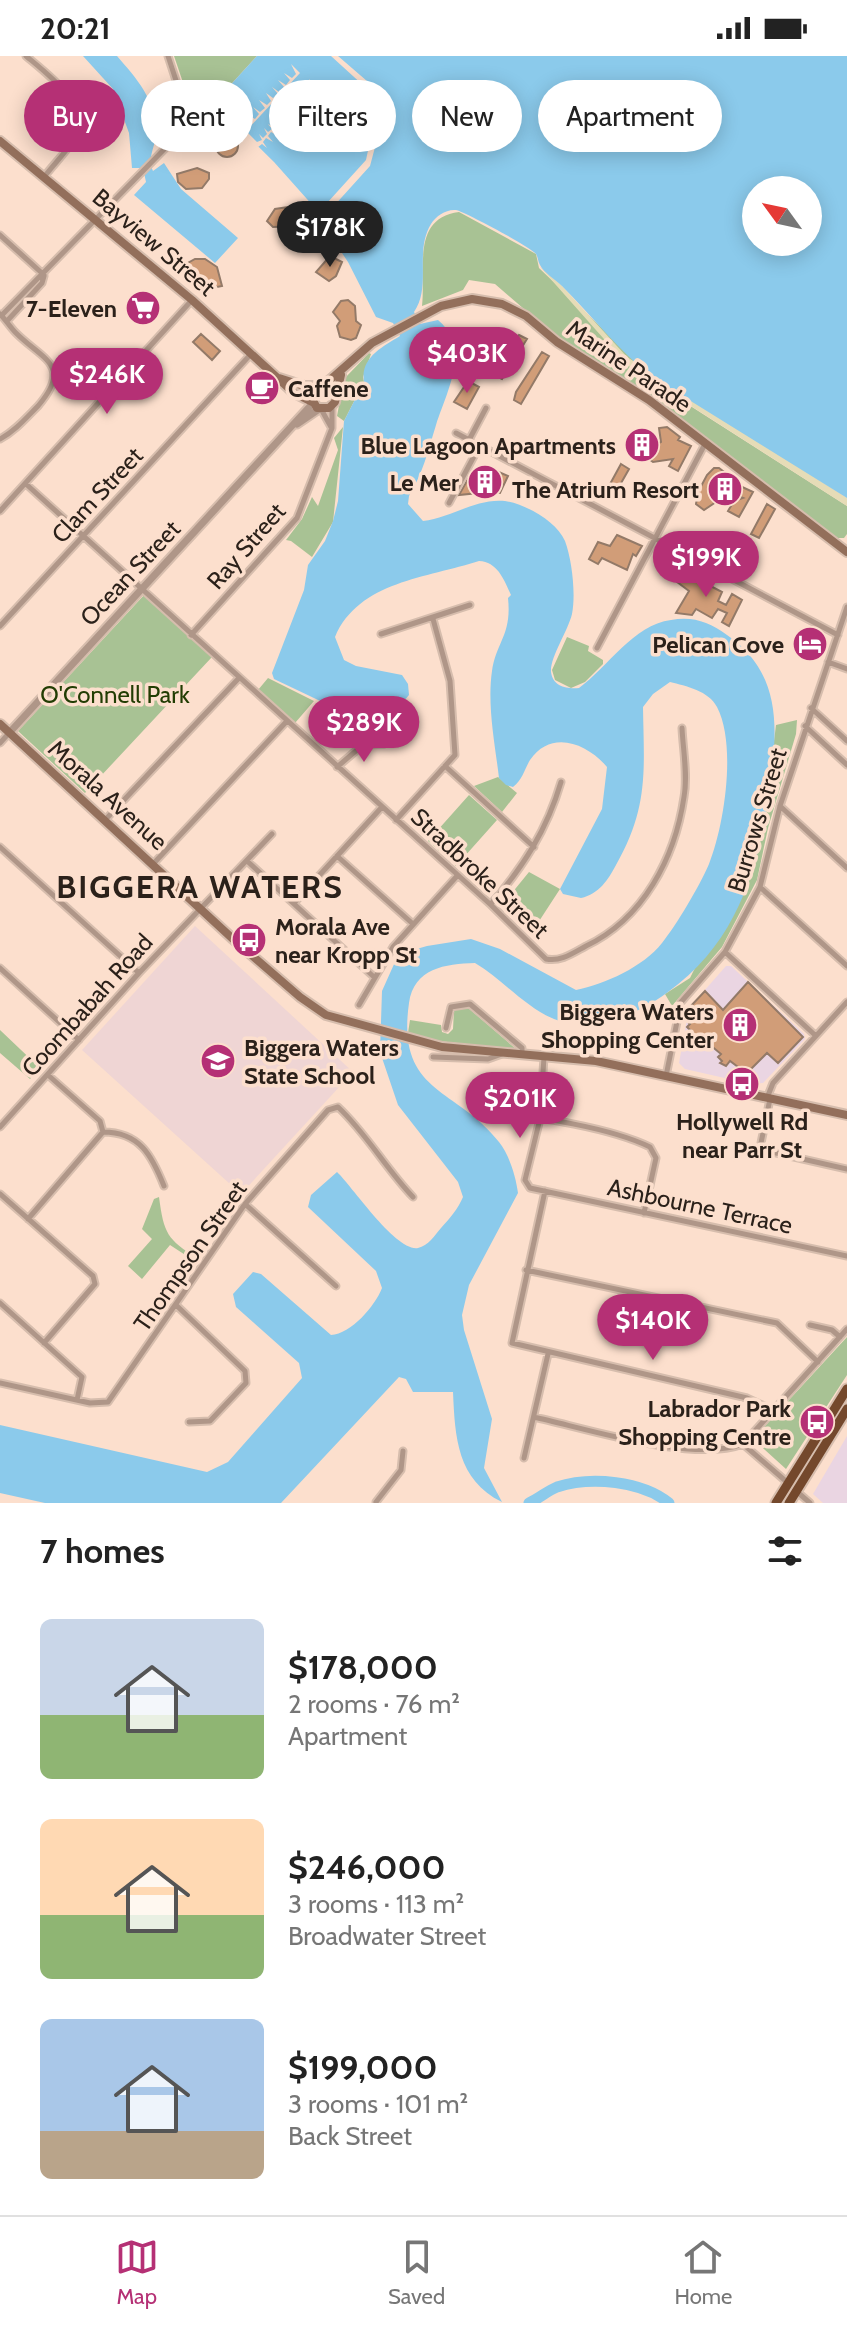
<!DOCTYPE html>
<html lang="en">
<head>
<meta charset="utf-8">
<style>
	:root { --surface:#fff; --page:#f2f2f2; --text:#222; --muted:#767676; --line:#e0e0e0; --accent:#b53075 }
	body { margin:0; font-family:Cabin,sans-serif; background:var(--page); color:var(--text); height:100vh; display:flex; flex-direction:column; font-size:30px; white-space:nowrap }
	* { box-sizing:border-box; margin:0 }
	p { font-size:26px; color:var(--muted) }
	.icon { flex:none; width:44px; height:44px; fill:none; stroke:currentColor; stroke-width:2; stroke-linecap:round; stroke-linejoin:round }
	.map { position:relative; height:1447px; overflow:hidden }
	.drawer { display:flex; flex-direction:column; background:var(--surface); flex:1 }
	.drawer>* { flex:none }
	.hud { position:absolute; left:24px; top:24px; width:800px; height:72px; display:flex; gap:16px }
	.needle { width:52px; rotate:303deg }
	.controls { position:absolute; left:742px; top:120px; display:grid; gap:16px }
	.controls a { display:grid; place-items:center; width:80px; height:80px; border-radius:50%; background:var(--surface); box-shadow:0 4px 20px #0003; font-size:40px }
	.price { position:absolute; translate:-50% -68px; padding:0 18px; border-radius:28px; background:var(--accent); color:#fff; font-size:26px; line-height:52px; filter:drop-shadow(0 2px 4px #0008) }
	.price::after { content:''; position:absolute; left:50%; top:48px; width:24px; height:18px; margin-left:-12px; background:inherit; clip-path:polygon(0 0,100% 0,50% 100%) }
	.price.selected { background:#222; color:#fff }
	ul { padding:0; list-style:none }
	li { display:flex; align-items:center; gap:24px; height:200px; padding:0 40px }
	li span { display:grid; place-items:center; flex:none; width:224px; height:160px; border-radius:12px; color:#555 }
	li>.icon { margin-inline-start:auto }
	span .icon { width:96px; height:96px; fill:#fffc; stroke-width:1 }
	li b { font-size:34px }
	h2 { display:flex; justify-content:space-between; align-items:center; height:96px; padding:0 40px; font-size:34px }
	.chip { padding:0 28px; border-radius:36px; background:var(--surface); box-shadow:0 4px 20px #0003; font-size:28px; line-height:72px }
	.chip.selected { background:var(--accent); color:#fff }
	.status { display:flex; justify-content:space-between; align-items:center; height:56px; padding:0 40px; background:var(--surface); direction:ltr }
	.status svg { height:22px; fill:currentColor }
	.menu { display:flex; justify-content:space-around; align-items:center; height:112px; border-top:2px solid var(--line); background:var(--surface); font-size:22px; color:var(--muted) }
	.menu a { display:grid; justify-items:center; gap:4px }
	.menu .selected { color:var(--accent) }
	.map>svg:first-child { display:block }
	.commercial { fill:#ead5e2 }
	.education { fill:#efd5d4 }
	.green { fill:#a8c294 }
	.sand { fill:#e6dcb7 }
	.water { fill:#8bcaeb; fill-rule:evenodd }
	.pier { fill:#fcdfcd }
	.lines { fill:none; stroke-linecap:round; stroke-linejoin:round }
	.river { stroke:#8bcaeb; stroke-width:11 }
	.building { fill:#d19d78; stroke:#937a68; stroke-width:2 }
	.minor-casing { stroke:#d6bdad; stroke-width:9 }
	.tertiary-casing { stroke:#d6bdad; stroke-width:11 }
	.secondary-casing { stroke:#d6bdad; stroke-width:12 }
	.trunk-casing { stroke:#d6bdad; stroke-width:13 }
	.minor { stroke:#af9688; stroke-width:5 }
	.tertiary { stroke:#af9688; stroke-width:7 }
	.secondary { stroke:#936f5b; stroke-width:8 }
	.trunk { stroke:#74482c; stroke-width:9 }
	.labels { text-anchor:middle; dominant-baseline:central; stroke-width:7; stroke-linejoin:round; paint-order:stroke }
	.street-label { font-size:24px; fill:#2b211a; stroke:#fcdfcd }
	.poi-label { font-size:24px; font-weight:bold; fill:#2b211a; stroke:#fcdfcd; text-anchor:end }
	.park-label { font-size:24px; fill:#223d03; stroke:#fcdfcd }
	.district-label { font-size:32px; font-weight:bold; letter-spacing:2px; fill:#2b211a; stroke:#fcdfcd }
</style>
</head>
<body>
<div class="status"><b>20:21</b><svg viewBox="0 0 49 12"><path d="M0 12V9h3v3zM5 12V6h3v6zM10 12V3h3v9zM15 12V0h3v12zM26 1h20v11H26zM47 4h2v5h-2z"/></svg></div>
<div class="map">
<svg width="847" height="1447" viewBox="0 0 847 1447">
	<rect width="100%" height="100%" fill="#fcdfcd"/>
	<path class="commercial" d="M726,910h5l73,68 1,5 -42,44 -12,1 -66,-15 -6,-6 10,-55z
		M847,1380v67h-24l-10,-9z"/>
	<path class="education" d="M195,870l158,146 -112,122 -159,-144z"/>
	<path class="green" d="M174,0h83l-43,47 -21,9z
		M459,156l77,42 3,14 131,125 177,113v28l-3,4h-7l-130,-97 -140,-95 -72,-62 -26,-4 -6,10 -41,16c4,-36 -11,-88 37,-94z
		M369,297l2,1 -8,23 1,5 -20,39 -7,-5 7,-37z
		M343,371l-10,95 -21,35 -21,-16 -5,-1 16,-21 10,-22 6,9 20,-56 -4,-12z
		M145,538l67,63 -127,136 -67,-62z
		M567,581l22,9 -1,5 15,9v4l-18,18 -14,6 -16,-8 -3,-10z
		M268,622l46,23 -19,22 -37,-33z
		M797,664l-1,14 -28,94 -11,52 -35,67 -50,59 -7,-12 25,-16 73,-147 13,-106z
		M498,721l19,16 -15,19 -28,-26z
		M469,739l28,25 -41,46 -28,-25z
		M529,816l31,17 -28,43 -29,-28z
		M467,951l49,42 -78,-8 -30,-8 2,-13 31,5 1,7 6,2 5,-5 1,-19z
		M0,974l40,38 -10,11 -30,-26z
		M159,1141c5,37 8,42 39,62l-2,3 -26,-17 -28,34 -14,-13 24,-27 -10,-10 12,-30z
		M847,1281v38l-61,94 -33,-30z"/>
	<path class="sand" d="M540,211l21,18 66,72 220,141v8l-220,-141z"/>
	<path class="water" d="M83,0h34c20,23 40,45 39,78 -1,14 -9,24 -3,37l11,-8 17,26 57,49 -23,25 -81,-68 12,-13 -3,-14h-11l-3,-35 -16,-44z
		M257,0h590v442l-195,-121c-34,-27 -59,-60 -90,-91 -7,-7 -18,-13 -22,-21 -2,-3 -2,-8 -4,-11 -5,-7 -73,-43 -80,-44 -10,-1 -20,6 -25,14 -17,28 1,62 -17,88l6,12 18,-4c34,28 8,73 -2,105 -8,26 -13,48 -27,71l-1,8 15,17c28,-3 53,-23 82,-20 21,3 52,21 60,40 7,19 11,53 7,73 -4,17 -22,43 -21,58 2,15 16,17 28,16 29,-21 54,-63 92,-68 22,-4 38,2 56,15 59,41 50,101 41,164 -12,78 -34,145 -100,193 -23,17 -43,27 -72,28 -12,0 -30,4 -42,-1 -29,-12 -52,-40 -79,-56 -30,1 -61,5 -66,40 -13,91 47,84 90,139 10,12 17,35 19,51l-49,92 -7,30 2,15 28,89 -8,49 18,34c-45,-22 -47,-65 -49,-110h-40l-7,-13 -7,-2 -118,126h-236l-45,-10v-68l207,47 21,-10 74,-84 -3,-15 -63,-56 -3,-13 20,-22 8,2 70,61c20,-1 44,-29 51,-47l-6,-17 -68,-64 3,-12 26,-23c15,14 59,80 81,76 10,-2 17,-13 23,-20 9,-10 17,-19 22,-31l-5,-15 -60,-77 -18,-53 2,-61 13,-29 11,-10 21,-6 44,-7 29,10 76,41c29,-6 67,-23 86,-47 15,-19 37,-56 47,-79 15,-37 28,-119 8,-157 -8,-16 -31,-21 -47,-25l-17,12 -10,13c1,63 6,100 -27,158 -8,15 -17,29 -35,33l-18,-4 -3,-5 42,-80 5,-42c-20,-24 -56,-38 -77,-7 -6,10 -7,19 -17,27l-7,-2 -7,-7c-4,-34 -12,-73 -7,-107 4,-29 20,-36 16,-73l3,-3c-7,-15 -13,-33 -32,-34 -52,17 -120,20 -144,76l9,23 12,6 46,9 6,9 1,11 -11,13 -40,5 -21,-4 -63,-30 -2,-6 32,-83 4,-25 17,-24 8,-20 5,-20 6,-80 20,-39c-4,-24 18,-35 36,-46l-7,-13 -17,-6 -28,-55 -24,-36 -1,-9 -49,-55 -60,-59zM756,134h52v52h-52z"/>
	<path class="pier" d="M331,0h7l44,38 4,12 -16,60 -47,52 -5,-5 48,-53 12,-57 -2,-6z
		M291,8l9,9 -54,58 11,11 5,-2 -3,-6 4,4 4,-4 -3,-6 4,4 4,-3 -4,-5 6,3 3,-3 -3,-7 4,4 4,-3 -4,-5 6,3 3,-3 -3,-7 5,4 3,-3 -4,-5 5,3 4,-3 -3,-6 5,3 3,-3 -3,-6 4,4 4,-3 -4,-5 5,2 4,-2 -3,-7 12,11 -8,-3 -3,3 5,6 -7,-4 -3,4 4,6 -6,-4 -3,3 4,7 -7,-4 -2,3 5,6 -8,-4 -3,4 5,7 -7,-5 -3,4 5,6 -7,-4 -4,3 6,6 -8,-3 -3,3 5,6 -7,-4 -3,4 5,6 -7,-4 -3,4 4,6 -5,-4 -4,3 -23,-23 11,4 -6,-7 8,5 4,-5 -5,-7 8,5 4,-5 -6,-7 7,5 5,-4 -6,-8 8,5 4,-4 -5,-8 7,5 5,-4 -6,-7 7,5 5,-5 -6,-7 8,5 4,-5 -6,-7 8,5 4,-4z"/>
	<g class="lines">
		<path class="river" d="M529,1447c11,-5 18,-12 28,-16 34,-11 85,-6 112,16"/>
	</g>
	<path class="building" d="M216 90a11 11 0 1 1 22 0a11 11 0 1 1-22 0Z
		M197,112l12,5v6l-7,9 -16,1 -8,-7 -1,-8z
		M288,151l16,7 2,6 -5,6 -28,1 -6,-6 8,-12z
		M330,200l12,6 -6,14 -7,5 -13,-9z
		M195,203h10l12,8 5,19 -10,2 -24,-14 -2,-10z
		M348,244l7,6 1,15 5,4 -5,13 -5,2 -11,-3 -3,-11 3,-5 -7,-9 8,-11z
		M201,278l19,17 -8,9 -19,-18z
		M519,279l8,4 -25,40 -10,-5z
		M542,296l7,4 -28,48 -7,-4 2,-8z
		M468,325l11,6 -12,22 -13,-7z
		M667,371l13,10 -2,3 13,6 -13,25 -9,-5 4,-7 -20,3 -19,-14 -1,-7 8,-11 8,3v11l4,2 8,-4 -2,-14z
		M621,408l8,5 -17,30 -8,-4z
		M485,410l23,10 -8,17 -11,-2v-3l-11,1v4l-19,2 14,-25z
		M719,412l13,10 -1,12 -10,13 -5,-1 -12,8 -8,-6 2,-12 9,-17 7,-7z
		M740,430l13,6 -14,25 -11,-6 6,-10 9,-3 -7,-3z
		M767,448l8,5 -16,29 -8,-4z
		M617,479l25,11 -6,10 -3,-2 -6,16 -25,-12 -4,6 -9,-5 9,-17 12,4z
		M682,515l40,21 -4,9 8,4 6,-11 10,6 -13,26 -7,-4 5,-9 -9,-4 -6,9 -16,-9 -4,6 -16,-2 13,-22 -12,-9z
		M748,926l55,55 -25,26 -11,-10 -16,16 -9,1 -12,-9 -4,5 -6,-3 2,-2 -4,-4 3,-3 -18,-15 -3,1 -13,-13 3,-3 -3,-3 2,-13 16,-17 18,19z"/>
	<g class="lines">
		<defs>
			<path id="minor" d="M26,0c19,16 68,52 50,81 -9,14 -22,27 -32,40
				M187,63l16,-7
				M0,179l44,40
				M0,258c6,6 10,13 16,19 27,27 57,32 22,73 -12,12 -23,25 -38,33
				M2,259l182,-186 3,-15 -19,-58
				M7,265l35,-38 2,-7
				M321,353l10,18
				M456,377l382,202
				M469,384l17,-32
				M26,428l465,421 55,54c15,3 27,-6 40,-13 57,-27 89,-88 98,-149 4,-22 -1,-47 -2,-69
				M449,447l31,-58
				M0,455l192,-211
				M0,570l251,-272
				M381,578l89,-29
				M191,579l106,-117 35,-90v-21
				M597,592l108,-204
				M828,606l19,7
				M811,652l36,33
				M805,670l42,39
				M0,687l10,-11
				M445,710l89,81
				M337,711l27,-23h20
				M780,750l67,62
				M105,764l134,-142
				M396,764l59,-65 -5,-74 -17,-62
				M0,791l139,126
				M337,800l76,68
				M247,805l127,116
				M154,807l133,-142
				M760,831l87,79
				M294,847l88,-96
				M491,848c32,-37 56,-74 70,-122
				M725,896l91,84
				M0,912l79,72
				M359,949l34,-58 64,-71
				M446,972l5,-21 19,-3 52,44v5
				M433,1001l55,2 14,-5
				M544,1001l-4,62 -15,61 5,8 317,68
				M48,1019l52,46 3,11
				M666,1020l15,-74 44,-50 35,-65 20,-81 67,-199
				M767,1042l6,-15 74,-81
				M770,1043l-9,44 2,7 84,19
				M495,1061c39,-4 120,13 155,30l6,11 -12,55
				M0,1071l139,-154 133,-139
				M545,1135l-33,152 235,55 26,12
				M0,1138l93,82 2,8 -51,59
				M245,1148l91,82
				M28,1163l75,-87c37,0 49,24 61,54
				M526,1214l251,53 41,39
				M0,1247l82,74 -5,23
				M176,1249l69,66 1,12 -36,38 -21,1
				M810,1269l22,5 8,7
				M0,1327l90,20 18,-1 137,-198 83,-94 10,-3c29,27 48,62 75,90
				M534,1361c54,12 159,46 209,27l104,-115
				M743,1388l45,39
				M524,1402l24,-104
				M795,1434l15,13
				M376,1446l25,-32 2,-19"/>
			<path id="tertiary" d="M297,368l22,-15
				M10,676l303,-329"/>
			<path id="secondary" d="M0,85l192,159 102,93 18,9
				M279,322l25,8h19l49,-43 69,-37 31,-7 30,5 24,12 31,26 92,58 198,152
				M311,341l6,11h12l6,-6 6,-27
				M0,668l233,215 67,58 26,18 116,32 154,14 251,54"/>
			<path id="trunk" d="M776,1447l71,-114
				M789,1447l58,-94"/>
		</defs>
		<use href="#minor" class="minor-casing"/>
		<use href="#tertiary" class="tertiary-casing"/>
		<use href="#secondary" class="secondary-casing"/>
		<use href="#trunk" class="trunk-casing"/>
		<use href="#minor" class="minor"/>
		<use href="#tertiary" class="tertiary"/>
		<use href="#secondary" class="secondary"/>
		<use href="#trunk" class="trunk"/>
	</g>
	<defs>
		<symbol id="supermarket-disc" viewBox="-11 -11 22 22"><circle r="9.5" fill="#b53075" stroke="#fcdfcd"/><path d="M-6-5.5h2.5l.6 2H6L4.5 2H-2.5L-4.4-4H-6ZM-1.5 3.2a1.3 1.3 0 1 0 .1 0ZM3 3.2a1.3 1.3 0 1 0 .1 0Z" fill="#fff"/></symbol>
		<symbol id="cafe-disc" viewBox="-11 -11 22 22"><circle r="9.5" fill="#b53075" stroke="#fcdfcd"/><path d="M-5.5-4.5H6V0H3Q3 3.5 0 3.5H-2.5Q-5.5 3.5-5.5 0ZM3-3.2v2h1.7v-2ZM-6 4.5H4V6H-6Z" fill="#fff"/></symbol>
		<symbol id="building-disc" viewBox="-11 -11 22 22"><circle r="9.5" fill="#b53075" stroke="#fcdfcd"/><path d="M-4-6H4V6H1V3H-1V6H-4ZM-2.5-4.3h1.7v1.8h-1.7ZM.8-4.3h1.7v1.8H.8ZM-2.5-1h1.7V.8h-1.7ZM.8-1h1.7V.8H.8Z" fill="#fff"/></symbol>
		<symbol id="hotel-disc" viewBox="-11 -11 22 22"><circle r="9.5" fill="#b53075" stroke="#fcdfcd"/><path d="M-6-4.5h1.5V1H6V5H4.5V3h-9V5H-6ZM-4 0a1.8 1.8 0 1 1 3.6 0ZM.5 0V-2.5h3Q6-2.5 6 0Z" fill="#fff"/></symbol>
		<symbol id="bus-disc" viewBox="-11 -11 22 22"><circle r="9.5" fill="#b53075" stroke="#fcdfcd"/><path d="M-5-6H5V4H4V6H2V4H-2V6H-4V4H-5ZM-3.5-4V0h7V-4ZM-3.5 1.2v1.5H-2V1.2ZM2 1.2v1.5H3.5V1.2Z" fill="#fff"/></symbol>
		<symbol id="school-disc" viewBox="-11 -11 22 22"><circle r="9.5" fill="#b53075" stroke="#fcdfcd"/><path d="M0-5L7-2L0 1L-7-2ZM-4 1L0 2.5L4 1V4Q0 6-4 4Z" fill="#fff"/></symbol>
	</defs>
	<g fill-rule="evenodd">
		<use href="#supermarket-disc" x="123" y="232" width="40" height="40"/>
		<use href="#cafe-disc" x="242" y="312" width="40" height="40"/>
		<use href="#building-disc" x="622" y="369" width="40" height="40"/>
		<use href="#building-disc" x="465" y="406" width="40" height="40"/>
		<use href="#building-disc" x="705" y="413" width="40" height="40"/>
		<use href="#hotel-disc" x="790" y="568" width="40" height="40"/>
		<use href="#bus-disc" x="229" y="864" width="40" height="40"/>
		<use href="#building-disc" x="720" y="949" width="40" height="40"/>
		<use href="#school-disc" x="198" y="985" width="40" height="40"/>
		<use href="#bus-disc" x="722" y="1008" width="40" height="40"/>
		<use href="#bus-disc" x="797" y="1346" width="40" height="40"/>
	</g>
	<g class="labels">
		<g class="street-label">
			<text transform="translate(154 186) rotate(40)">Bayview Street</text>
			<text transform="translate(629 310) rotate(34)">Marine Parade</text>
			<text transform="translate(97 439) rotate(-47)">Clam Street</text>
			<text transform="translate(246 490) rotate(-49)">Ray Street</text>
			<text transform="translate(130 517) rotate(-47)">Ocean Street</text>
			<text transform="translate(108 739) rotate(42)">Morala Avenue</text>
			<text transform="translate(757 764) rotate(-73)">Burrows Street</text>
			<text transform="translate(480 817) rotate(43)">Stradbroke Street</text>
			<text transform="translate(87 949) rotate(-48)">Coombabah Road</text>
			<text transform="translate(700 1150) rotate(12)">Ashbourne Terrace</text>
			<text transform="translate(190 1200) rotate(-55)">Thompson Street</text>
		</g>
		<g class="poi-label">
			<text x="117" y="252">7-Eleven</text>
			<text x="288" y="332" text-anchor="start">Caffene</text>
			<text x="616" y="389">Blue Lagoon Apartments</text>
			<text x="459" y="426">Le Mer</text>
			<text x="699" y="433">The Atrium Resort</text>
			<text x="784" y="588">Pelican Cove</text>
			<text x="275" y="870" text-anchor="start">Morala Ave<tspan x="275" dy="28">near Kropp St</tspan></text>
			<text x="714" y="955">Biggera Waters<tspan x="714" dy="28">Shopping Center</tspan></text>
			<text x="244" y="991" text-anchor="start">Biggera Waters<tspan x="244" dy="28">State School</tspan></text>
			<text x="742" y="1065" text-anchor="middle">Hollywell Rd<tspan x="742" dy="28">near Parr St</tspan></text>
			<text x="791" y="1352">Labrador Park<tspan x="791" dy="28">Shopping Centre</tspan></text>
		</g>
		<g class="park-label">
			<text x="115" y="638">O'Connell Park</text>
		</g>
		<g class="district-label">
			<text x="200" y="830">BIGGERA WATERS</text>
		</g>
	</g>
</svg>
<div class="controls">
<a><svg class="needle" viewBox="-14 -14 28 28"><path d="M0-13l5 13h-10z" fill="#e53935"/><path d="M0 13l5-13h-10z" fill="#767676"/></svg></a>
</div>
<b class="price selected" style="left:330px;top:213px">$178K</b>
<b class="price" style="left:467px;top:339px">$403K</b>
<b class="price" style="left:107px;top:360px">$246K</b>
<b class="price" style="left:706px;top:543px">$199K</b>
<b class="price" style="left:364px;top:708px">$289K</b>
<b class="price" style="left:520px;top:1084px">$201K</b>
<b class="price" style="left:653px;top:1306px">$140K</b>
<div class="hud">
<a class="chip selected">Buy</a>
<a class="chip">Rent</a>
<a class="chip">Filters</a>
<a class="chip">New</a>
<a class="chip">Apartment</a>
</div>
</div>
<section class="drawer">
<h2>7 homes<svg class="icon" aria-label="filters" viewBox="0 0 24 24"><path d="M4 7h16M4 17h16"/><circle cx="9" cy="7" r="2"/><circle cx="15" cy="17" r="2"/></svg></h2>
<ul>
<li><span style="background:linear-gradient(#c9d6e8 60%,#8fb573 0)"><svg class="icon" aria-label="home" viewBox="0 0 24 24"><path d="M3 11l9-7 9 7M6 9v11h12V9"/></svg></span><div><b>$178,000</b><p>2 rooms · 76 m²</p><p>Apartment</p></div></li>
<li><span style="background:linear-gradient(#ffd9b3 60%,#8fb573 0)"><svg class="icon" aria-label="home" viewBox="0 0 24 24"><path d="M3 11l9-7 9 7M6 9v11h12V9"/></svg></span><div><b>$246,000</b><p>3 rooms · 113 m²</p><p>Broadwater Street</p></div></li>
<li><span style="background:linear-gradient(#a9c7e8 70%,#b9a48a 0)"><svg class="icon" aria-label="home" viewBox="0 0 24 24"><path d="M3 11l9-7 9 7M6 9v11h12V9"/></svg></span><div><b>$199,000</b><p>3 rooms · 101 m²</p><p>Back Street</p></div></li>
</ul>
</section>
<nav class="menu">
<a class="selected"><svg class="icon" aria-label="map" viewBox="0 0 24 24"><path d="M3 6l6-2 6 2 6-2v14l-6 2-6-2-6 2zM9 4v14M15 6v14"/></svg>Map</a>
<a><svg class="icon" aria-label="saved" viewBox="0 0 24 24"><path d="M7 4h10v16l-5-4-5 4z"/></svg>Saved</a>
<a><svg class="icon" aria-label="home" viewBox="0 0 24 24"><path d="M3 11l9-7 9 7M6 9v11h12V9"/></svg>Home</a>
</nav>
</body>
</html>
